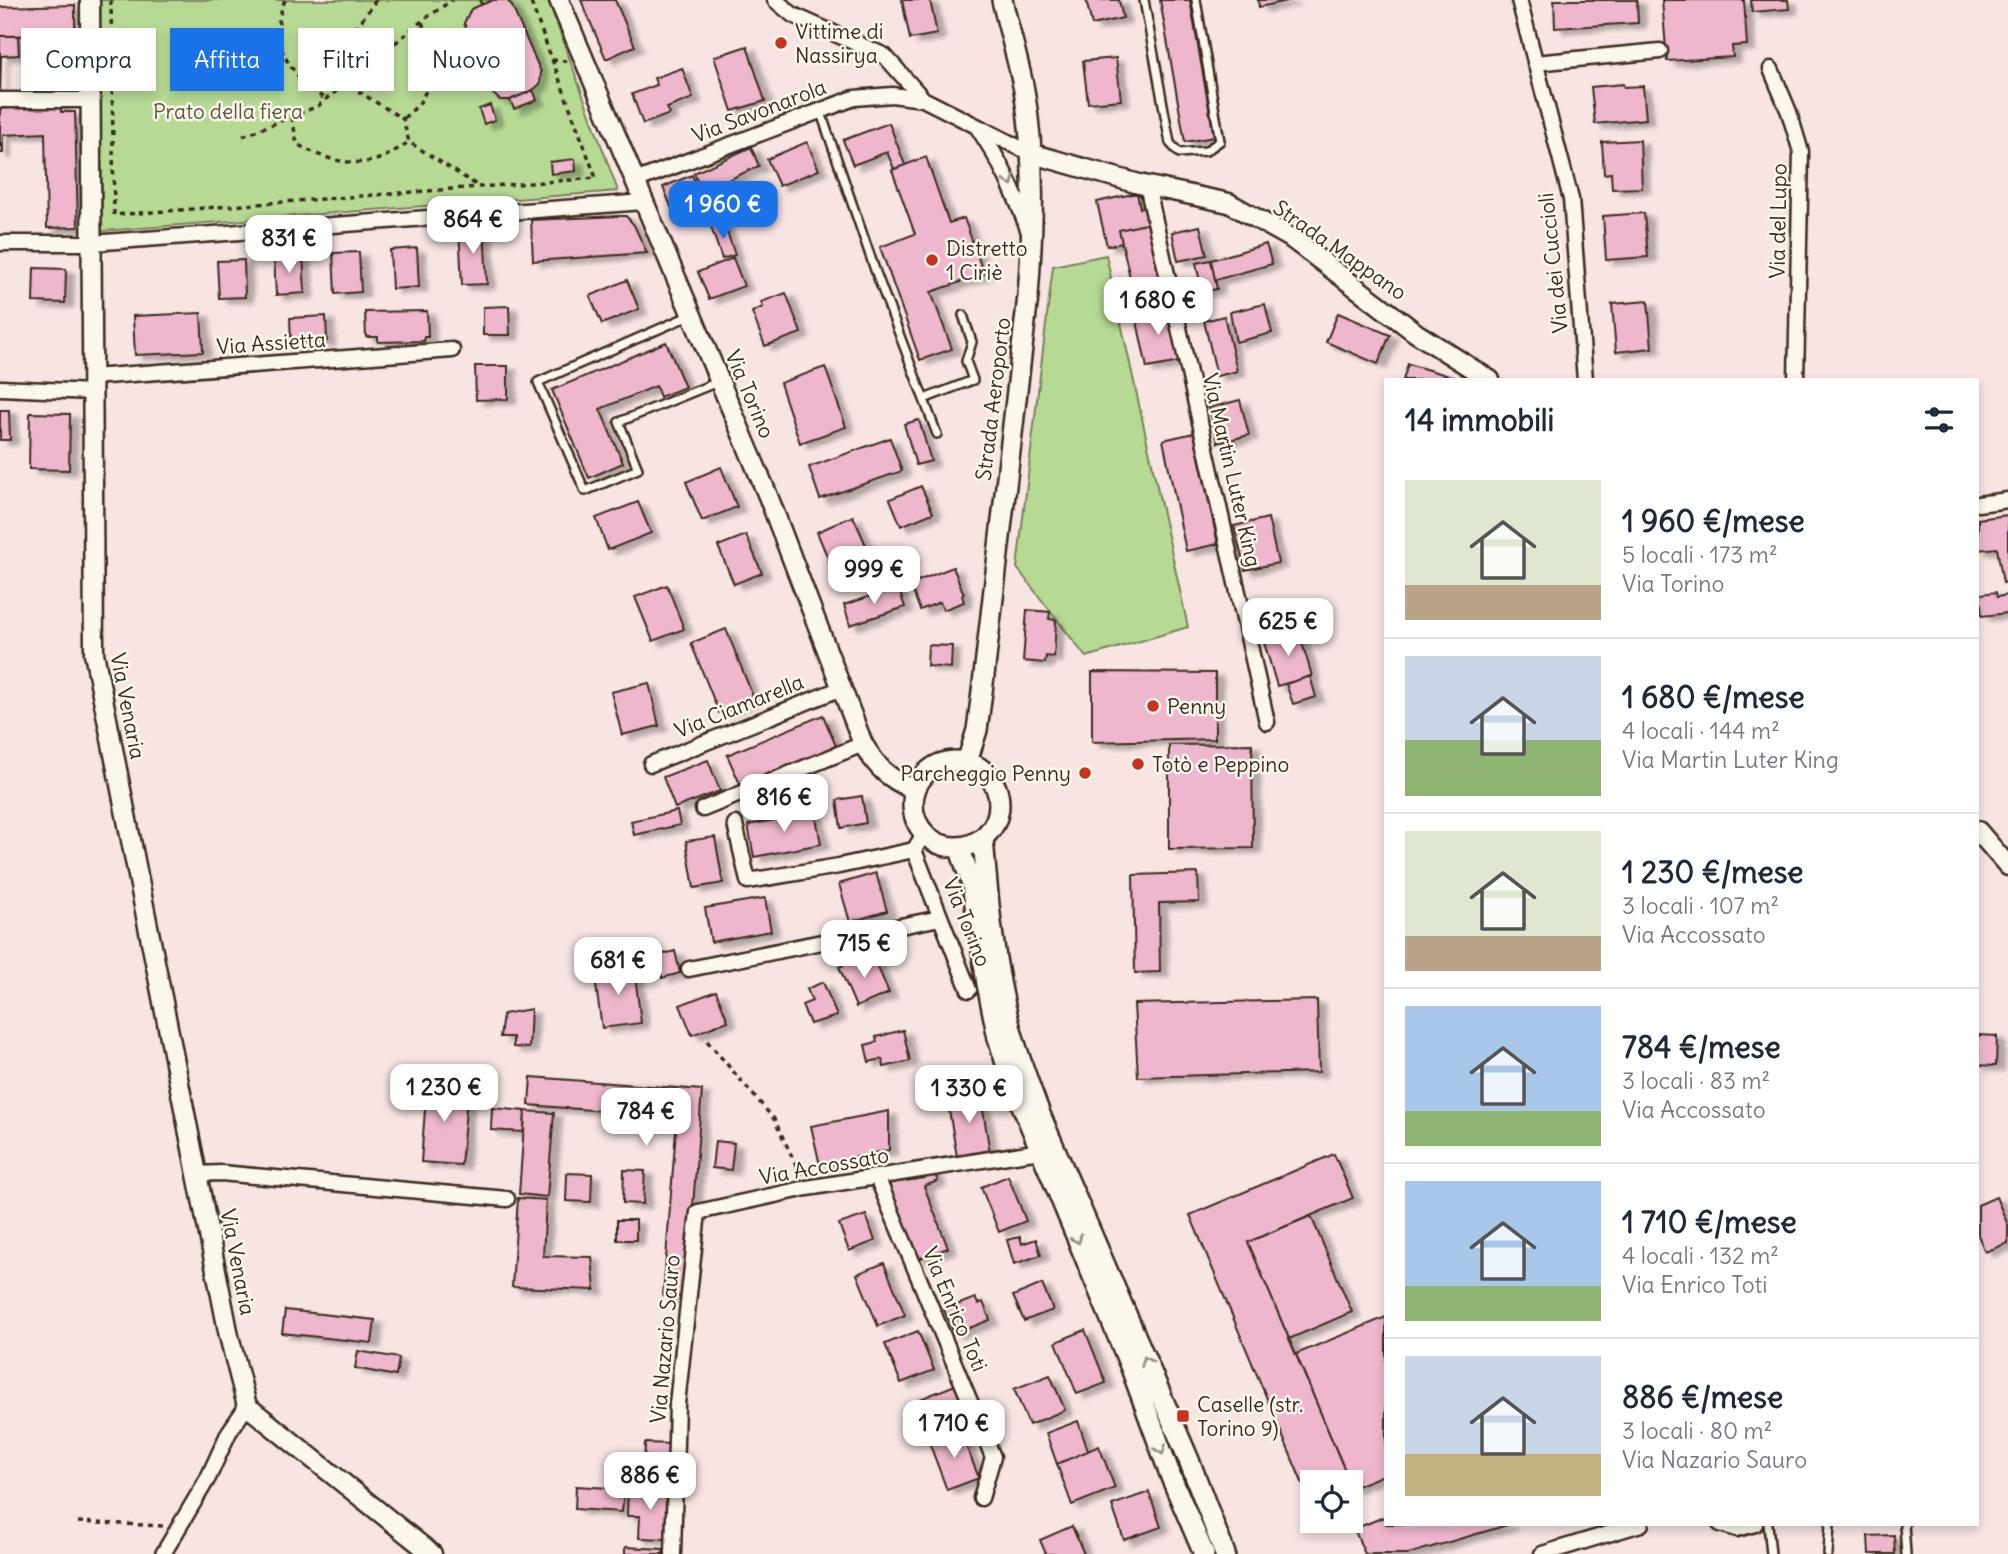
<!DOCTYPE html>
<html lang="it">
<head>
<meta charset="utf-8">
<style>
	:root { --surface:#fff; --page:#f6f6f7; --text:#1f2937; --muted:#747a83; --line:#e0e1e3; --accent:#1a73e8 }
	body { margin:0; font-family:Delius,sans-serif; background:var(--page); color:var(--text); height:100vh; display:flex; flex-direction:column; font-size:26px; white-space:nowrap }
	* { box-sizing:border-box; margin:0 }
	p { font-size:23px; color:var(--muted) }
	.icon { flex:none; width:38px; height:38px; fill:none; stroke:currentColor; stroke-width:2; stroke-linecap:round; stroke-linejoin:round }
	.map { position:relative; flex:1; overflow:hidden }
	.details { position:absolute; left:1384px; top:378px; width:595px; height:1148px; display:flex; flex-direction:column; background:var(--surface); border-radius:0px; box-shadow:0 4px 10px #0003 }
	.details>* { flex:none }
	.banner { position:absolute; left:21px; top:28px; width:665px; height:63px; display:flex; gap:14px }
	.fabs { position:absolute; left:1300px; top:1470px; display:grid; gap:14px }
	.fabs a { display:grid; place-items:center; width:63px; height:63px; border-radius:0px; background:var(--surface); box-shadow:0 4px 10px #0003; font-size:35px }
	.price { position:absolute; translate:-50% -60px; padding:0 16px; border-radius:14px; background:#fff; color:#222; font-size:23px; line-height:46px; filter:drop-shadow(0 2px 4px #0008) }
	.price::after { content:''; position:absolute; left:50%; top:42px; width:21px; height:16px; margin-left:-10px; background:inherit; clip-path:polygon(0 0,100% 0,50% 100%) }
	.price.on { background:var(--accent); color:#fff }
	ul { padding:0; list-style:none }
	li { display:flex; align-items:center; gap:21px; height:175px; padding:0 21px }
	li+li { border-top:2px solid var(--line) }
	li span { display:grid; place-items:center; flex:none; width:196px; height:140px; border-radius:0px; color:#555 }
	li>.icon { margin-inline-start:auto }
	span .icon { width:84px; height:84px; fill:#fffc; stroke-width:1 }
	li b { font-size:30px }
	h2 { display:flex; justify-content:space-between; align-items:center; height:84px; padding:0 21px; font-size:30px }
	.chip { padding:0 24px; border-radius:0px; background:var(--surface); box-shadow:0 4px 10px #0003; font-size:24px; line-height:63px }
	.chip.on { background:var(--accent); color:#fff }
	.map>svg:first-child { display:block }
	.green { fill:#b6da94; stroke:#788259; stroke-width:2 }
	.building { fill:#efb7cd; stroke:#3b2a1e; stroke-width:2; filter:url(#shadow) }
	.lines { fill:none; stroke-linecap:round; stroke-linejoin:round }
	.service-casing { stroke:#3b2a1e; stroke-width:12 }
	.minor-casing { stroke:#3b2a1e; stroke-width:19 }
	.tertiary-casing { stroke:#3b2a1e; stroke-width:23 }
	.secondary-casing { stroke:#3b2a1e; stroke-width:24 }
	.path { stroke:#3b2a1e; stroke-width:3.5; stroke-dasharray:5 5; stroke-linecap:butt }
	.service { stroke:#fbf7ec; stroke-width:7 }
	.minor { stroke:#fbf7ec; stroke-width:14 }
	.tertiary { stroke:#fbf7ec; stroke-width:18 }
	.secondary { stroke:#fbf7ec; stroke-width:19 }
	.oneway { stroke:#9b9085 }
	.poi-dot { fill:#c8321e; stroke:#fbf7ec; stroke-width:2.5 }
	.labels { text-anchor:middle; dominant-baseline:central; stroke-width:5; stroke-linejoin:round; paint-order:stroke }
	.poi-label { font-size:21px; fill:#3b2a1e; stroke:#fbf7ec; text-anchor:start }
	.park-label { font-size:21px; fill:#5a563c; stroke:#fbf7ec }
	.street-label { font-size:21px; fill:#3b2a1e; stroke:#fbf7ec }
</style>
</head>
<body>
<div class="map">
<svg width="2008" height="1554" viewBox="0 0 2008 1554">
	<defs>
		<filter id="shadow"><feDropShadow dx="8" dy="4.5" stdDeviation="2" flood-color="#0004"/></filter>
	</defs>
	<rect width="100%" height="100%" fill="#f7e4e3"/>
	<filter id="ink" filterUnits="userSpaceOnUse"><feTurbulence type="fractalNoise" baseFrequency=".0143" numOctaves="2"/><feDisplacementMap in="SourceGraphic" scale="14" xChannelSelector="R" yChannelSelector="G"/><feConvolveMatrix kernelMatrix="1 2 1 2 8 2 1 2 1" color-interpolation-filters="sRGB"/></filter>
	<g filter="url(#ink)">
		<path class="green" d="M99,0h449l70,191 -516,40z
			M1106,255l82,372 -102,30 -69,-89 36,-302z"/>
		<path class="building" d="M493,0h13l5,4 30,68 -1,12 -7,6 -23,10h-10l-7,-6 -29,-71 7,-14z
			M581,0h34l20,46 -29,13z
			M902,0h28l7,34 -27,5z
			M1086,0h33l4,18 -31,7z
			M1160,0h30l24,137 -29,5z
			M1258,0h34l-33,7z
			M1554,0h83l1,23 -83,5z
			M1662,0h82l3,45 -15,1 1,11 -66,4z
			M1751,0h37l1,9 -37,3z
			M75,5v30l-75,1v-29z
			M51,35l2,62h-26l-1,-61z
			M0,36h18l1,19 -18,1 -1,41z
			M747,46l18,55 -33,10 -18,-54z
			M1116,58l5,42 -33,3 -5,-42z
			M682,68l11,30 -26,10 3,6 -27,10 -11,-30 25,-9 -3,-7z
			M1623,84l1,3 19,-1 3,33 -51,5 -4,-37z
			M533,90l4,10 -23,9 -4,-9z
			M61,105v7h14l3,115 -31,1 -2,-95 -42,2v18h-3v-47z
			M490,105l5,15 -11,4 -5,-15z
			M889,123l16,42 -11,4 -7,-17 -34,13 -10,-25z
			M1640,140l2,48 -30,1 -1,-16 -7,1 -2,-32z
			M807,142l12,28 -40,16 -12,-27z
			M751,147l8,19 -57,26 -8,-19z
			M926,157l23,66 15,-5 20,56 -53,18 21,57 -32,11 -40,-113 35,-13 -23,-64z
			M575,159l1,12 -25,3 -1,-12z
			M692,175l14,35 -29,11 -14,-34z
			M1137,193l3,15 6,-2 4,17 -31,7 3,13 -15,3 -10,-44z
			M1644,213l4,44 -42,3 -3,-44z
			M619,216h7l8,9 13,28 -114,8 -2,-41z
			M724,223l11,32 -13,4 -11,-32z
			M1150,223l12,57 -30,6 -13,-56z
			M484,226l3,58 -25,1 -3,-58z
			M1200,226l7,29 -29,6 -6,-29z
			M1266,244l6,20 -57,16 -4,-20z
			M417,248l2,39 -27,2 -2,-39z
			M359,252l2,40 -26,2 -2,-41z
			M303,255l2,38 -29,2 -2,-39z
			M733,258l11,28 -35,13 -11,-27z
			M244,260l1,37 -26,1 -2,-37z
			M1211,260l6,29 -15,3 -6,-29z
			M34,268l32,1 -1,34 -32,-1z
			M627,280l12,29 -37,15 -12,-28z
			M786,293l15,40 -36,13 -13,-34 11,-5 -2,-5z
			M1648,301l4,47 -36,4 -4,-48z
			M1265,304l7,29 -36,9 -6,-30z
			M1169,305l11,57 -33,6 -12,-56z
			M509,306l1,29h-27v-28z
			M427,311l1,26h-4v4l-46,1v-5h-12l-1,-25z
			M201,313l2,39 -68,3 -2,-39z
			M1338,313l52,22 -12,29 -52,-22z
			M326,316l1,25 -36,2 -1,-25z
			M1224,316l13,55 -20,5 -13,-55z
			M666,342l19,45 -25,10 -4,-11 -56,23 23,54 -34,15 -37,-88z
			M1408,364l52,15v1h-57z
			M475,366h33v33l-32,1z
			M825,367l21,60 -46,16 -20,-60z
			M1240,400l9,35 -31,8 -9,-35z
			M0,410h9l1,30h-10z
			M30,413l40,1 -1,56 -40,-1z
			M919,420l12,41 -15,4 -12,-41z
			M1194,433l24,111 -32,7 -23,-111z
			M890,438l12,33 -82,28 -11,-32z
			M721,467l16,40 -35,14 -16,-39z
			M921,486l12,27 -32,13 -11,-27z
			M638,502l13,31 -43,17 -12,-32z
			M2008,515v67l-5,1 -6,-35 -19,2v-31z
			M853,516l13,29 -37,16 -12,-29z
			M1268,518l10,45 -33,7 -11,-44z
			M746,535l16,38 -28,11 -16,-38z
			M953,567l11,27 -2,1 2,7 -21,8 -3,-8 -20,8 -10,-26z
			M667,585l17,44 -31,12 -18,-44z
			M898,587l7,20 -55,18 -6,-20z
			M1996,592l1,5 11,-2v18l-26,3 -2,-22z
			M1027,610l23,2 -1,7 7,1 -2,37 -8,-1 -1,7 -22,-2z
			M726,629l28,70 -35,14 -28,-70z
			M1298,629l14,47 -35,10 -14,-47z
			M928,645l24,1 -1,22 -24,-2z
			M1092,672l123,1v66l-123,3z
			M1310,676l6,21 -23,7 -7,-20z
			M649,683l10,43 -37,9 -11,-43z
			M823,715l13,31 -95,40 -14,-31z
			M1252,744l1,104 -84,1v-104z
			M708,760l12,31 -45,17 -12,-31z
			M862,796l4,27 -25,5 -4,-28z
			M677,811l3,14 -46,10 -3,-14z
			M815,812l6,32 -67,13 -6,-32z
			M715,837l8,46 -29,5 -8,-47z
			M876,873l11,38 -37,11 -11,-38z
			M1198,873l1,29 -40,1 1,69 -25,1 -2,-98z
			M765,898l6,33 -60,11 -6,-34z
			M675,951l5,22 -18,5 -6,-22z
			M872,953l17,40 -33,14 -17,-40z
			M634,967l7,56 -39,5 -8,-56z
			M823,982l14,34 -27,8 -8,-19 10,-4 -5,-12z
			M716,991l12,30 -36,14 -12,-30z
			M1317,1000l2,72 -181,5 -4,-73z
			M531,1009l-2,39 -16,-1v-10h-13l3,-23z
			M903,1030l7,31 -26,6 -2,-8 -13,3 -4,-17 12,-3 -1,-5z
			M1978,1035l19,1 -1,30 -18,-1z
			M531,1077l171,13 -16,207 -23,-1 14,-179 -148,-12z
			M427,1083l41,3 -7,79 -40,-3z
			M980,1092l10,60 -33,5 -10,-59z
			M492,1108l33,3 -1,21 -33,-2z
			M525,1111l29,2 -7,84 -28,-3z
			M889,1111v39l-69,15 -9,-39z
			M715,1141l19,2 -3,27 -19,-2z
			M1334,1154l19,44 -105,44 102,240h-38v24l-122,-291z
			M624,1170l21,1 -2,33 -20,-1z
			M933,1171l5,10 -14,5 24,62 -30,11 -29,-75 2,-5z
			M567,1173l25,1 -1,28 -25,-1z
			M1008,1176l18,45 -27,11 -18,-45z
			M1996,1197l12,28v18l-23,9 -7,-17v-30z
			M518,1198l28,2 -3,56 49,1 3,33 -83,-3z
			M866,1215l9,26 -26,10 -10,-27z
			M1311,1216l41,96 -63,27 -41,-97z
			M617,1220h19v20h-19z
			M1020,1237l2,7 14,-5 5,16 -27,9 -7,-24z
			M884,1263l21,52 -27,11 -21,-52z
			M1042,1284l11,26 -29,11 -11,-25z
			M975,1298l3,6 5,-2 7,18 -36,14 -10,-24z
			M285,1310l90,10 -3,23 -90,-10z
			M1386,1317v157l-34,14 -56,-134z
			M1085,1330l21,53 -29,11 -21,-52z
			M918,1331l16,39 -33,13 -16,-39z
			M358,1351l41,7 -3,18 -41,-8z
			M1050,1375l15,35 -36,15 -15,-36z
			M955,1385l9,21 -36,14 -8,-21z
			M1078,1421l10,30 -31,13 -11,-31z
			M960,1431l19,47 -32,12 -18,-48z
			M645,1443l27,1 -3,44 -26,-2z
			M1099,1446l16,42 -43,17 -15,-41z
			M576,1486l48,3 -2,23 -47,-3z
			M628,1489l42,2 -3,48 -28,-1 1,-22h-13z
			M1149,1492l12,35 -37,13 -12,-35z
			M1386,1516v8h125l-103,30h-43l-11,-25z
			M1072,1526l12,28h-38l-6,-14z
			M1894,1535l1,19h-26l-1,-18z
			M625,1547l39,2 -1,5h-38z"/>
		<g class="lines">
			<defs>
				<path id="service" d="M1144,0l26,143 9,10 27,-2 14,-10 -24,-141
					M820,110l55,160 62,164
					M691,315l-153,67 47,109 53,-22 -19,-47 101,-41
					M924,399l49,-19 -7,-19 6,-19 -9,-27
					M1768,1524l3,30
					M1904,1524l2,30
					M1828,1554l2,-30"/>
				<path id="minor" d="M775,0l18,15 92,41 38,43
					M1519,0l52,199 14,181
					M1535,63l125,-12
					M1771,69l18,43 12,40 -5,228
					M0,100h90
					M978,128c24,36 36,63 51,104
					M635,181l219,-83 38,-3 31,4 107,54
					M1147,185l120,537
					M0,243h91l553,-41
					M92,377l360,-27
					M0,388l92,4
					M1978,504l30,-4
					M651,764l191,-76
					M703,809l160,-65
					M735,824l13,57 91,-15 75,-16
					M924,834l-10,16 55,140
					M689,969l251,-51
					M197,1174l24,-1 286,26
					M877,1177l116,280 -12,41
					M1720,1524l17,5 18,-5
					M163,1554l45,-76 21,-46 18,-26
					M673,1554l4,-150 21,-192 109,-24 233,-37
					M1542,1554l99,-30"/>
				<path id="tertiary" d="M90,0l4,653 135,683 18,70 185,148
					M559,0l209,496 95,248c15,25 25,34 51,46
					M1030,153l109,31 90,19 62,35 125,95 74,47
					M1978,831l30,35"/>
				<path id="secondary" d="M913 804a43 43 0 1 1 86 0a43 43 0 1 1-86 0Z
					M967,762l10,-32 6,-46 45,-388c5,-68 8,-138 -4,-206 -6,-30 -15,-60 -22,-90
					M983,838c5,63 11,128 27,188 9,32 20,62 32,93l147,341 36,94
					M959,847l13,37 15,100 11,54 13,41 120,289 40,109 33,77"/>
			</defs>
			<use href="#service" class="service-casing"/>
			<use href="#minor" class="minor-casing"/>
			<use href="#tertiary" class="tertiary-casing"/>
			<use href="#secondary" class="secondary-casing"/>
			<path class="path" d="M111,0l3,215 482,-37 -66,-178
				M285,0c-19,44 6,75 41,100
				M376,0l-26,37 -11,34 6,12 58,36 6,23 69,44
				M480,0l2,5
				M238,37l42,-1
				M552,60l16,1
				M292,117l5,27c24,14 51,23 79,16 11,-3 23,-12 33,-18
				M404,118c5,-5 12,-10 16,-16 16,-24 9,-55 2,-81
				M243,136l75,-30 104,-85 30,-21
				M707,1041l67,78 27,56
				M78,1522l86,4"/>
			<use href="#service" class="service"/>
			<use href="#minor" class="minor"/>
			<use href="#tertiary" class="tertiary"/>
			<use href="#secondary" class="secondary"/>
		</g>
		<defs><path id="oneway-chevron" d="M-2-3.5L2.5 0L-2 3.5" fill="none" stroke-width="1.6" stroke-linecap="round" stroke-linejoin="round" transform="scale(1.75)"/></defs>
		<g class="oneway">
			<use href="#oneway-chevron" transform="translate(1010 181) rotate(67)"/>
			<use href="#oneway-chevron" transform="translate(1077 1239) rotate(67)"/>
			<use href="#oneway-chevron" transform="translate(1146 1361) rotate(-113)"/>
			<use href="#oneway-chevron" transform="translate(1161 1450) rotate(70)"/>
		</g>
	</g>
	<g class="poi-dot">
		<circle cx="781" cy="43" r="7"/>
		<circle cx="932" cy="260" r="7"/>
		<circle cx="1153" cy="706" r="7"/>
		<circle cx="1138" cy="764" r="7"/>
		<circle cx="1085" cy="773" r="7"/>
		<rect x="1176" y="1409" width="14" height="14" rx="3.5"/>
	</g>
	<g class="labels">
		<g class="poi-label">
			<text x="795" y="31">Vittime di<tspan x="795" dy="24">Nassirya</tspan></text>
			<text x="946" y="248">Distretto<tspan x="946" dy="24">1 Ciriè</tspan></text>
			<text x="1167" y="706">Penny</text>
			<text x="1152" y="764">Totò e Peppino</text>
			<text x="1071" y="773" text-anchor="end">Parcheggio Penny</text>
			<text x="1197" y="1404">Caselle (str.<tspan x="1197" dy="24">Torino 9)</tspan></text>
		</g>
		<g class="park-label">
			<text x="228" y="111">Prato della fiera</text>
		</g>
		<g class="street-label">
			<text transform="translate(759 111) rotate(-21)">Via Savonarola</text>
			<text transform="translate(1778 221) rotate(-89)">Via del Lupo</text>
			<text transform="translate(1340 250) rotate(35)">Strada Mappano</text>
			<text transform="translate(1553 263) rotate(-96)">Via dei Cuccioli</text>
			<text transform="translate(271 343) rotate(-4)">Via Assietta</text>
			<text transform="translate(750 394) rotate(67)">Via Torino</text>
			<text transform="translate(993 399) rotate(-83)">Strada Aeroporto</text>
			<text transform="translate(1232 470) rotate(77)">Via Martin Luter King</text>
			<text transform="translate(128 706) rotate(79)">Via Venaria</text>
			<text transform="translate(739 706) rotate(-22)">Via Ciamarella</text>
			<text transform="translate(967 922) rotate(68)">Via Torino</text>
			<text transform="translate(824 1166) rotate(-10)">Via Accossato</text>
			<text transform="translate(238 1262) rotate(79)">Via Venaria</text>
			<text transform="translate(955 1309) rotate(67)">Via Enrico Toti</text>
			<text transform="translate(665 1339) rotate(-85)">Via Nazario Sauro</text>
		</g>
	</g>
</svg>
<div class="fabs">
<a><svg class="icon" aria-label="locate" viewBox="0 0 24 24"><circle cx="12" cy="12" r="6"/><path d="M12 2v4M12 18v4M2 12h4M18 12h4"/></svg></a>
</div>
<b class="price on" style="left:723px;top:241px">1 960 €</b>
<b class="price" style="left:473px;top:256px">864 €</b>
<b class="price" style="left:289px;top:275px">831 €</b>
<b class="price" style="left:1158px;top:337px">1 680 €</b>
<b class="price" style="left:874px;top:606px">999 €</b>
<b class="price" style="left:1288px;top:658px">625 €</b>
<b class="price" style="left:784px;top:834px">816 €</b>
<b class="price" style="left:864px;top:980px">715 €</b>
<b class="price" style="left:618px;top:997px">681 €</b>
<b class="price" style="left:444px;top:1124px">1 230 €</b>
<b class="price" style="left:969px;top:1125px">1 330 €</b>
<b class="price" style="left:646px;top:1148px">784 €</b>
<b class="price" style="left:954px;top:1460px">1 710 €</b>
<b class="price" style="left:650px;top:1512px">886 €</b>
<div class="banner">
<a class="chip">Compra</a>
<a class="chip on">Affitta</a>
<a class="chip">Filtri</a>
<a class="chip">Nuovo</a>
</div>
<section class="details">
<h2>14 immobili<svg class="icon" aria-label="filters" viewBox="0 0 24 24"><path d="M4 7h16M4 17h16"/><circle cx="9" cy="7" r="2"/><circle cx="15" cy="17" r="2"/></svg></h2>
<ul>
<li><span style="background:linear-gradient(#dfe7d0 75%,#b9a48a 0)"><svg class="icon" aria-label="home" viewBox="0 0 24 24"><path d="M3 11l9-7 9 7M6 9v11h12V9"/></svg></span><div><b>1 960 €/mese</b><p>5 locali · 173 m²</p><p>Via Torino</p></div></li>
<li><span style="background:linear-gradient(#c9d6e8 60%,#8fb573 0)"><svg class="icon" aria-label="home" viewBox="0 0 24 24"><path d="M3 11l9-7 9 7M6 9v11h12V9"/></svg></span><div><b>1 680 €/mese</b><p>4 locali · 144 m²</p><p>Via Martin Luter King</p></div></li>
<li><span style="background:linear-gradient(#dfe7d0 75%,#b9a48a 0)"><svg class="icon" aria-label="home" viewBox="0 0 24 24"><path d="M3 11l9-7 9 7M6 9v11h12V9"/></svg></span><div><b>1 230 €/mese</b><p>3 locali · 107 m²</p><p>Via Accossato</p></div></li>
<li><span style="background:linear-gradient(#a9c7e8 75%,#8fb573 0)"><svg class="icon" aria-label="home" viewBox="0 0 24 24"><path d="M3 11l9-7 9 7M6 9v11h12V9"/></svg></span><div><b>784 €/mese</b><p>3 locali · 83 m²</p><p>Via Accossato</p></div></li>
<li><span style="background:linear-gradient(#a9c7e8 75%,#8fb573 0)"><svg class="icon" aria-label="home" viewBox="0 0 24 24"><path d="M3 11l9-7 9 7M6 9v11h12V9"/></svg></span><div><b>1 710 €/mese</b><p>4 locali · 132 m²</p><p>Via Enrico Toti</p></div></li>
<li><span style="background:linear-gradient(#c9d6e8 70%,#c2b280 0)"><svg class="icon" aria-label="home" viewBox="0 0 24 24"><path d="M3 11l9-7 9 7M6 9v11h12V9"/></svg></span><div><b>886 €/mese</b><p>3 locali · 80 m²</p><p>Via Nazario Sauro</p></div></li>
</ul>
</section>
</div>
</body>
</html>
